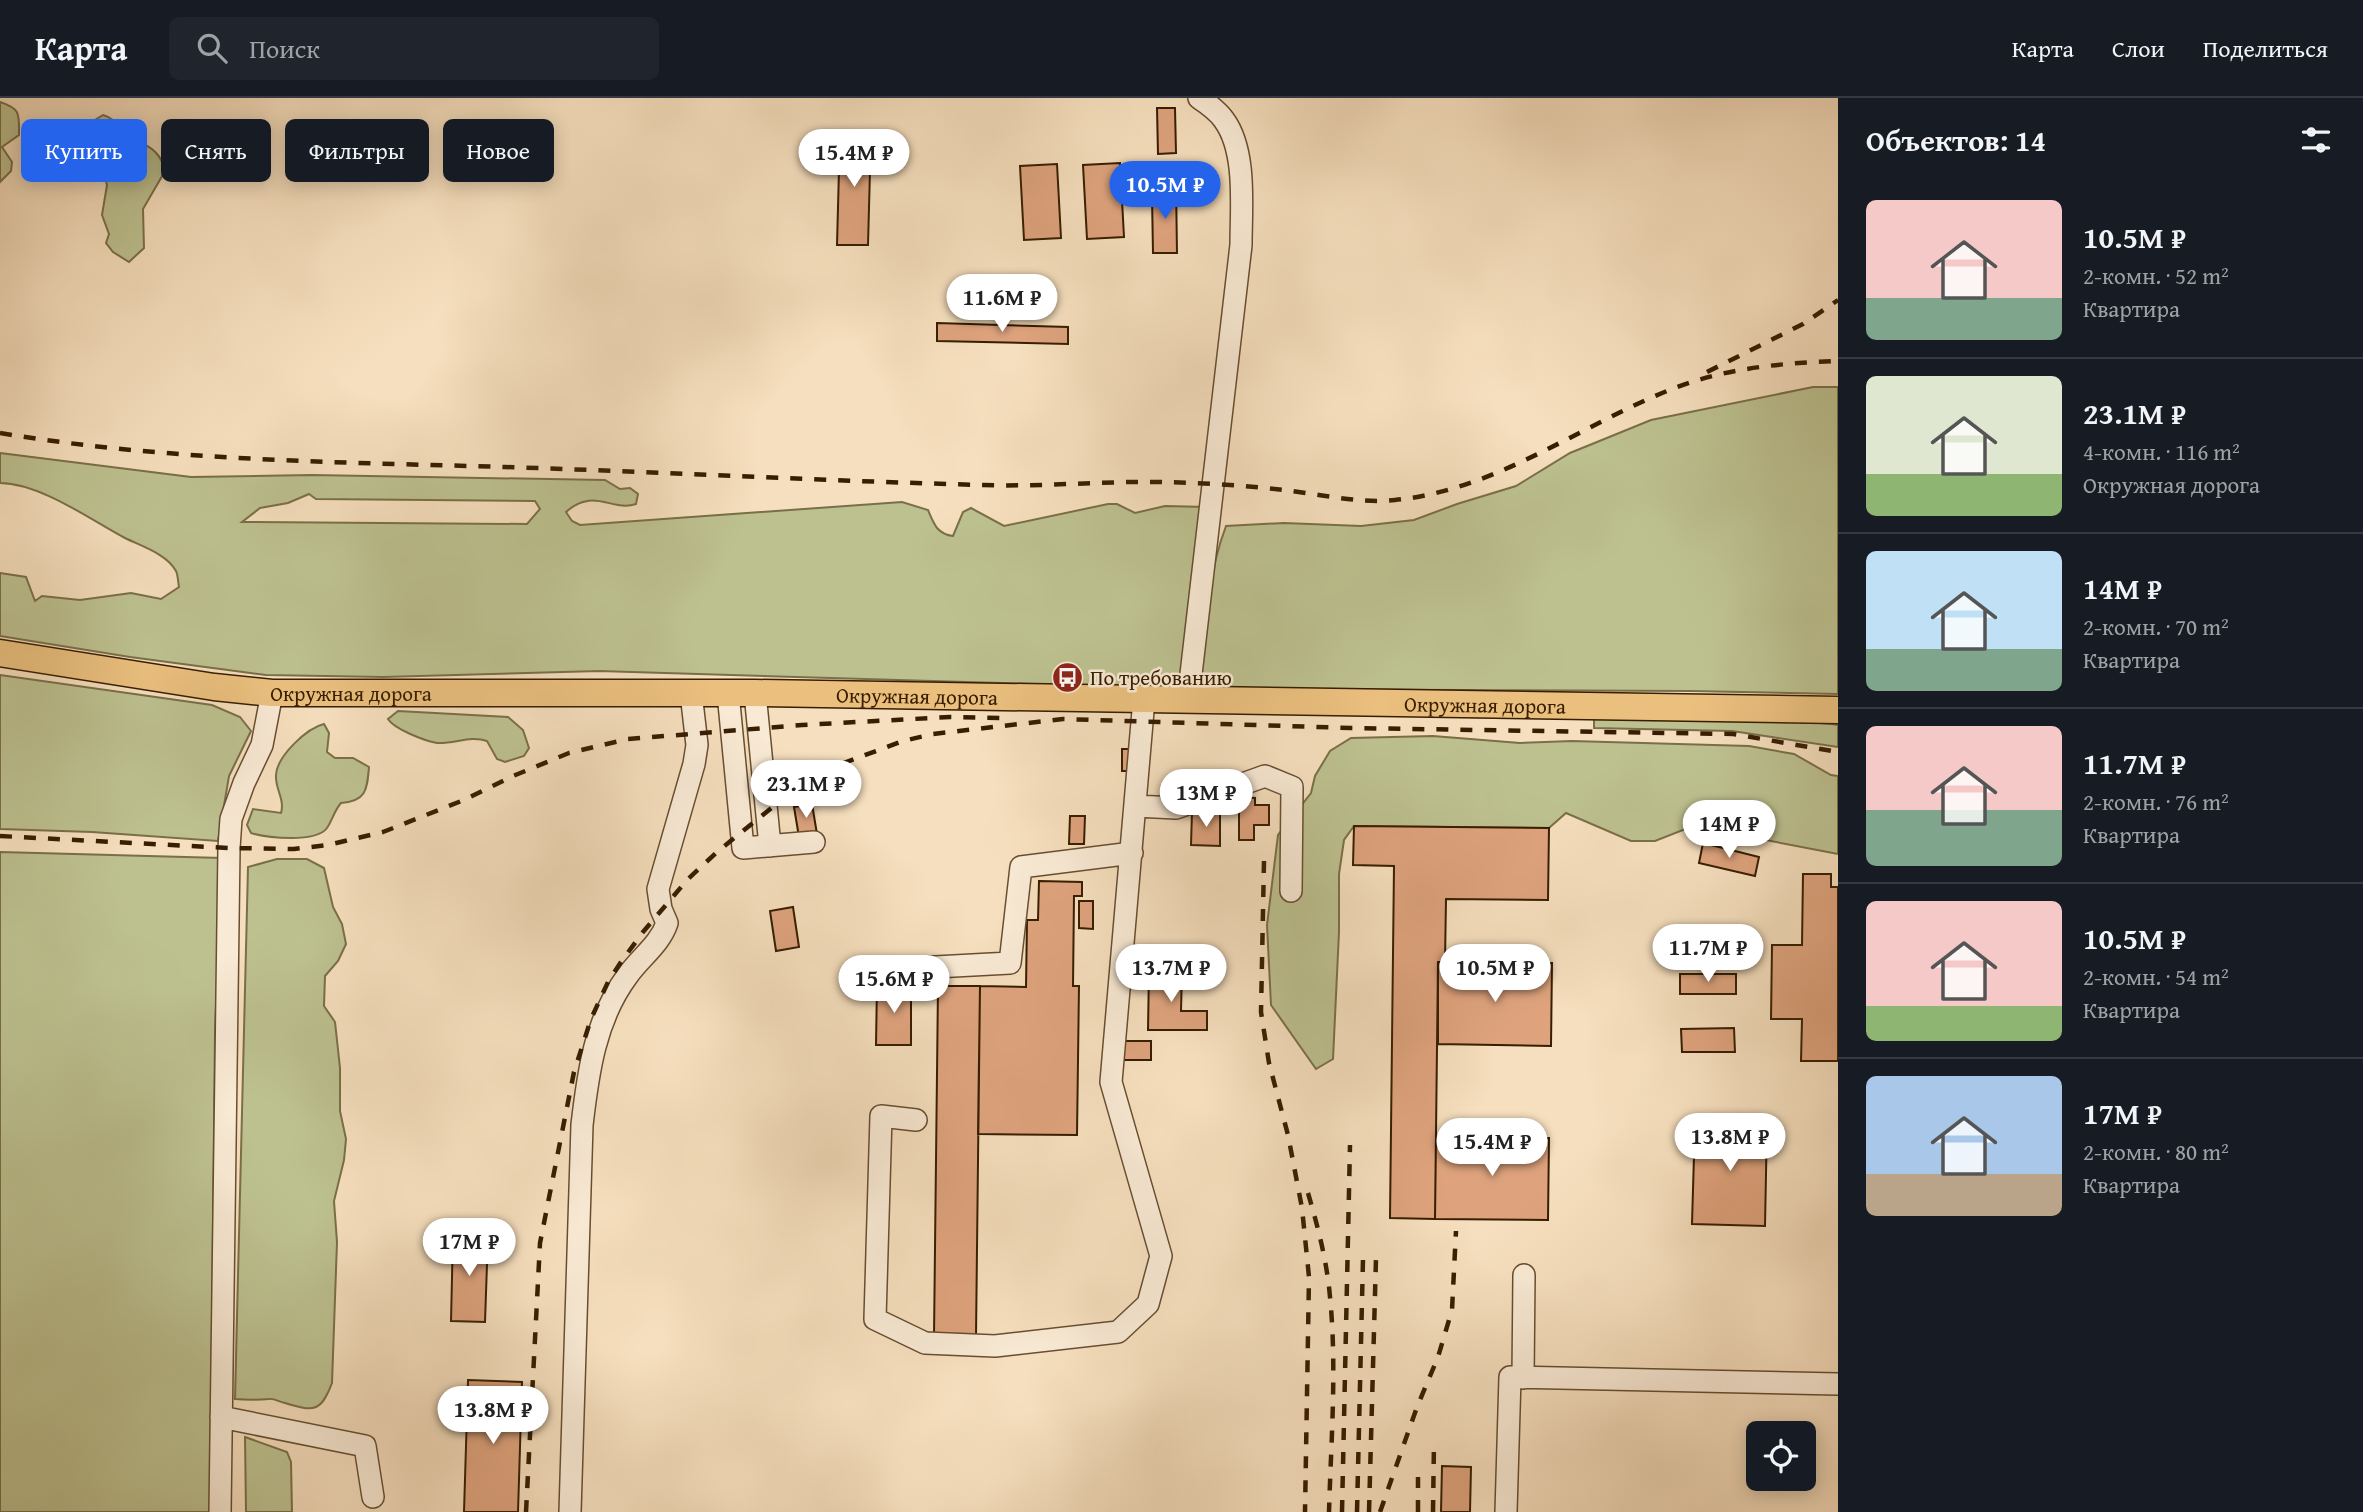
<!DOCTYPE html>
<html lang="ru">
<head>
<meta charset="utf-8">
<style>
	:root { --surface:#171b24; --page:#20242c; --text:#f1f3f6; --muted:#9ea1a6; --line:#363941; --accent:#2563eb }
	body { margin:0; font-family:"Gentium Book Plus",serif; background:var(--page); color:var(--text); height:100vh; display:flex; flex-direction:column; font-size:26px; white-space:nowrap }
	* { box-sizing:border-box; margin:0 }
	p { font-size:23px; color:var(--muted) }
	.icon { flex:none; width:38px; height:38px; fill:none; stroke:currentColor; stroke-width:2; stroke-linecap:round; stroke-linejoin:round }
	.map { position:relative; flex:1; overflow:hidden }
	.side { display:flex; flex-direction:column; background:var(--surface); width:525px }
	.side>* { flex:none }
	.top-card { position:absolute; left:21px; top:21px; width:665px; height:63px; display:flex; gap:14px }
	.fabs { position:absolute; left:1746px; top:1323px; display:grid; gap:14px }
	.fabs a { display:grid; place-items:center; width:70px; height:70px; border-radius:10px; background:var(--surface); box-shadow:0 4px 18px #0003; font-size:35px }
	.price { position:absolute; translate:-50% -60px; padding:0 16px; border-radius:24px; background:#fff; color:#222; font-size:23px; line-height:46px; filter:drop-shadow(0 2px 4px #0008) }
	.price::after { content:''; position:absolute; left:50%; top:42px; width:21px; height:16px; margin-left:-10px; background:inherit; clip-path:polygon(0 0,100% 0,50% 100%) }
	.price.selected { background:var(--accent); color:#fff }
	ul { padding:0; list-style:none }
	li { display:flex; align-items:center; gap:21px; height:175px; padding:0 28px }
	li+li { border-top:2px solid var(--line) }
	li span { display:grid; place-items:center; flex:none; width:196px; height:140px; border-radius:10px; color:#555 }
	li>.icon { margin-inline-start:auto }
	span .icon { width:84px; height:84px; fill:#fffc; stroke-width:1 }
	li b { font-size:30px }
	h2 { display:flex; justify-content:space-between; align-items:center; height:84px; padding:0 28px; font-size:30px }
	.tag { padding:0 24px; border-radius:10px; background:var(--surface); box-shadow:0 4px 18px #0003; font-size:24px; line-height:63px }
	.tag.selected { background:var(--accent); color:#fff }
	header { display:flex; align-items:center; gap:42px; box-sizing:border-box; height:98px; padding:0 35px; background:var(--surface); border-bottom:2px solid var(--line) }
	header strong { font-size:33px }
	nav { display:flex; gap:38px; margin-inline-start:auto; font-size:24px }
	.search { width:490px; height:63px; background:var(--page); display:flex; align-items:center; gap:18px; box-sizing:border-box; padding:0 24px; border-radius:10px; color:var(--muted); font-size:26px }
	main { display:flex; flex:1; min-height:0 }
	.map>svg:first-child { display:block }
	.green { fill:#bdc190; stroke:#7a6f48; stroke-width:2; fill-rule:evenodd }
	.building { fill:#dea37d; stroke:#371d01; stroke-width:2 }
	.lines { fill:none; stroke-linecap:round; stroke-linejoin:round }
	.minor-casing { stroke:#674e30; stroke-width:24 }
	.major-casing { stroke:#371d01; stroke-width:29 }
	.minor { stroke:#f9ead5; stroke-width:21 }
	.major { stroke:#ebc07f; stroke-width:26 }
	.rail { stroke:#371d01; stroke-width:4.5; stroke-dasharray:12 12; stroke-linecap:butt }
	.labels { text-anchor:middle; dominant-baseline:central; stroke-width:5; stroke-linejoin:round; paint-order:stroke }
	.poi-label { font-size:21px; fill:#371d01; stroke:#f9ead5; text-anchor:start }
	.street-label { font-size:21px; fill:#371d01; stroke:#f9ead5 }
</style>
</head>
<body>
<header>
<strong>Карта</strong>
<div class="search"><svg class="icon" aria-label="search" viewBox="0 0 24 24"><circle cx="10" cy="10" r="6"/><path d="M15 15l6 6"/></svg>Поиск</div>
<nav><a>Карта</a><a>Слои</a><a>Поделиться</a></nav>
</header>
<main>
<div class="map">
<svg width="1838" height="1414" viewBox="0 0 1838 1414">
	<rect width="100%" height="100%" fill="#f6dfbe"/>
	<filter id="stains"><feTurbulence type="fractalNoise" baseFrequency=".00286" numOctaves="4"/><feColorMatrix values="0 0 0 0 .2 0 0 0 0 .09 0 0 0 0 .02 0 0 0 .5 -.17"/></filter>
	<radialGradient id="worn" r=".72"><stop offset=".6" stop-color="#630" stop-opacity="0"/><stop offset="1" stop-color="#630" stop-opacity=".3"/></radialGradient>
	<path class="green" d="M0,4c21,7 19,12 19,33l-17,12 10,15 -1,9 -11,11z
		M103,17c11,3 14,10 22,17 18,15 34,13 40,39l-22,38 1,39 -15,14 -16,-10 -7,-9 3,-9 -7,-19 5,-30 -5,-19v-28l-7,-18z
		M1813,289h25v307l-147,-3 -476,-2 -11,-2 -3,-5c4,-52 6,-106 25,-156l58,-3 77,3 53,-6 43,-16 59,-18 54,-33 81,-33z
		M0,355l191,24 121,-2 293,5 15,9 10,-1 8,6 -2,10c-24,8 -42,-17 -70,8l6,9 8,4 322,-23 26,8c6,14 9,24 25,26l10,-24 8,-4 33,18 104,-22h9l18,9 30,-7 42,1 -19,163 -21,18 -568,-17 -216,6 -117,-2 -136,-18 -130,-21v-63l26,4 9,24 7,-5 38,4 51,-7 30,6 18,-12c-1,-5 -1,-12 -3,-16 -9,-17 -35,-25 -51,-33 -36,-19 -83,-54 -125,-55zM309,396l7,5 219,2 5,8 -13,15 -285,-2 18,-14 28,-5z
		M0,577l212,30 28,12 11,14 -22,45 -11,65 -126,-9 -92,-3z
		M398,613l110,6 15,13 6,18 -5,8 -19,6 -8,-3 -10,-18c-17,-6 -32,3 -50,2 -12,-2 -43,-14 -49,-24z
		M1594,617l172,3 65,6 7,1v22l-106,-16 -138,-3z
		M324,626l5,9 -2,19 8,6h18l16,9c-2,22 -2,34 -28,36 -7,8 -8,16 -14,25 -11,15 -60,10 -76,5l-4,-8 6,-16 28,4c4,-14 -6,-24 -5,-38 1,-19 31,-47 48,-51z
		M1433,638l87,7 52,-2 177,5 45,8 37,21 7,1v78l-145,-28 -38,15h-24l-65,-28 -17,15 -195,-2 -10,14 -5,34v58l-6,127 -17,10 -45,-64 -4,-80 11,-90 33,-42 4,-17 15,-25 21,-13z
		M0,754l222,6 -7,172 -5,482h-210z
		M277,761h30l17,9 9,39 9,17 4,20 -8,17 -13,15 -1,30 11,16 5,46v43l6,28 -2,21 -10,41 3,41 -5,141c-11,29 -18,29 -47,20 -5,-1 -12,-5 -16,-4 -13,1 -21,1 -34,0l13,-532z
		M245,1339l42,15 4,10 1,50h-46z"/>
	<path class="building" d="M1157,10h18l1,45 -18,1z
		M840,34l31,1 -3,112h-31z
		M1120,65l4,74 -37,2 -4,-74z
		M1057,66l4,74 -37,2 -4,-74z
		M1163,85h13l1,70h-24l-1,-57 11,-1z
		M937,225l131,4v17l-131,-3z
		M1122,651h10v22h-10z
		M1239,699l16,1v7h14v20h-15v15h-15z
		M812,706l5,30 -18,3 -5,-30z
		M1192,714h28v34l-29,-1z
		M1070,718h15l-1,28h-15z
		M1354,728l195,2 -1,72 -102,-1 -1,63h-7l-3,257 -45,-1 4,-352 -41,-1z
		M1703,745l56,14 -4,19 -56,-13z
		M1803,776h28v13h7v174h-37l1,-42h-31l1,-74h30z
		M1039,783l43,1v14h-8l-1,90h6l-2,149 -99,-1 2,-148 46,1 1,-67h11z
		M1079,803h14v28l-14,-1z
		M793,809l6,40 -23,4 -6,-40z
		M1438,864l114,1 -1,83 -113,-2z
		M1149,872h33l-1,41h26v19h-59z
		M1680,876h56v20h-56z
		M877,886l34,1v60h-35z
		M938,888h42l-4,351 -42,-1z
		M1734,930l1,24h-53l-1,-23z
		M1120,943h31v19h-31z
		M1695,1023l72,1 -2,104 -73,-2z
		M1436,1039l113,1 -1,82 -113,-1z
		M453,1136l35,1 -3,87 -34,-1z
		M468,1282l54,2 -4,130h-54z
		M1442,1368l29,1 -1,45h-29z"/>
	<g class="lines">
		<defs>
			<path id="minor" d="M728,595l15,155 71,-6
				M755,595l15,153
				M1188,602l53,-455c0,-37 6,-94 -17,-125 -6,-9 -16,-16 -25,-22
				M1135,708l41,2 89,-32 27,11 -1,104
				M898,871l112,-6 11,-96 111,-14
				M916,1022l-35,-4 -6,203 50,24 70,3 123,-14 30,-28 13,-48 -50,-174 33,-383
				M1523,1280l1,-103
				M221,1319l144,29 8,51
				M220,1414l9,-664 2,-29 13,-36 18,-38 10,-52
				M570,1414l12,-387c6,-52 13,-106 46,-150 13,-18 32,-31 39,-52l-6,-14 -3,-20 36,-125 3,-19 -6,-52
				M1506,1414l4,-135 328,7"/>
			<g id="major">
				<path id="s1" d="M0,555l214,34 58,6h483l1083,17"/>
			</g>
		</defs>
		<use href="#minor" class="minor-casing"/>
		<use href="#major" class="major-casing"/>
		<use href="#minor" class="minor"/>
		<use href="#major" class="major"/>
		<path class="rail" d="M1707,274l96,-48 35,-24
			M0,335c167,28 336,29 505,34 160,5 319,14 478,18 60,2 119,-4 179,-3 40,1 82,3 121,8 37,4 76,14 112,10 102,-10 185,-75 277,-111 53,-21 110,-26 166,-28
			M0,738l229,12 65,1 34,-4 55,-13 81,-32 49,-24 56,-23 59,-14 174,-14 148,-8 50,1
			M1264,763l-3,151 8,51 19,72 14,73 7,69 -4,235
			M1308,1095c10,34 19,69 22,104 7,71 1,144 -1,215
			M526,1414l14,-269 34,-171 17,-53 17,-37 13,-20 22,-30 45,-53 29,-27 63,-51 61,-37 62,-23 30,-7 130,-15 288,9 382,6 105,18
			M1342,1414l8,-367
			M1357,1414l6,-253
			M1369,1414l7,-254
			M1380,1414l37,-105 21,-50 14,-47 4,-79
			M1418,1414v-35
			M1433,1414l1,-71"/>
	</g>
	<defs>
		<symbol id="bus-disc" viewBox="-11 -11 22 22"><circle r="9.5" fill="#8f2418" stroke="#f9ead5"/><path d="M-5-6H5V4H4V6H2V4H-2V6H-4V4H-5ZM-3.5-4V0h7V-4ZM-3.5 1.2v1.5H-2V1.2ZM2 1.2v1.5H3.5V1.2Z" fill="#fff"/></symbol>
	</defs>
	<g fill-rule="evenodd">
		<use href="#bus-disc" x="1050" y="562" width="35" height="35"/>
	</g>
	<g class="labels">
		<g class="poi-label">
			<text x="1090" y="579">По требованию</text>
		</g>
		<g class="street-label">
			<text stroke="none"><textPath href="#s1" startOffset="354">Окружная дорога</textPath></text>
			<text stroke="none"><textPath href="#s1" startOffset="920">Окружная дорога</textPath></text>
			<text stroke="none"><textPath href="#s1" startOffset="1488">Окружная дорога</textPath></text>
		</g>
	</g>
	<rect width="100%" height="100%" filter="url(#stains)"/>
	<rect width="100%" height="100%" fill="url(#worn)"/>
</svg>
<div class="fabs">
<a><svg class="icon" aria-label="locate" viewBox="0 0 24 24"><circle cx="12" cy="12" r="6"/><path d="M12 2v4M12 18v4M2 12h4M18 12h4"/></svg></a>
</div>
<b class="price" style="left:854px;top:91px">15.4M ₽</b>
<b class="price selected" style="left:1165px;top:123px">10.5M ₽</b>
<b class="price" style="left:1002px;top:236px">11.6M ₽</b>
<b class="price" style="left:806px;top:722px">23.1M ₽</b>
<b class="price" style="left:1206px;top:731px">13M ₽</b>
<b class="price" style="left:1729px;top:762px">14M ₽</b>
<b class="price" style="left:1708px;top:886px">11.7M ₽</b>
<b class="price" style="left:1171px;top:906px">13.7M ₽</b>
<b class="price" style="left:1495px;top:906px">10.5M ₽</b>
<b class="price" style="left:894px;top:917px">15.6M ₽</b>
<b class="price" style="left:1730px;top:1075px">13.8M ₽</b>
<b class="price" style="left:1492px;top:1080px">15.4M ₽</b>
<b class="price" style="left:469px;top:1180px">17M ₽</b>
<b class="price" style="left:493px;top:1348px">13.8M ₽</b>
<div class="top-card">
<a class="tag selected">Купить</a>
<a class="tag">Снять</a>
<a class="tag">Фильтры</a>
<a class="tag">Новое</a>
</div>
</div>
<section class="side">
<h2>Объектов: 14<svg class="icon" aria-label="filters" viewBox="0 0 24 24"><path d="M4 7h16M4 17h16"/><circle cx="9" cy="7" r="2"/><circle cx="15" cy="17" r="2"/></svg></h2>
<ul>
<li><span style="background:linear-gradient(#f6c9c9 70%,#7fa58c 0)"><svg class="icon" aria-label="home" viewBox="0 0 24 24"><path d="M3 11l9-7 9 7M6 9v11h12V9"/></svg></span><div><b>10.5M ₽</b><p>2-комн. · 52 m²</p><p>Квартира</p></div></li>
<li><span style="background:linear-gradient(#dfe7d0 70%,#8fb573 0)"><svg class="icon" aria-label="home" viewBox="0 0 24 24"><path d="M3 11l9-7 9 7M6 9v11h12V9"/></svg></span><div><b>23.1M ₽</b><p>4-комн. · 116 m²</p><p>Окружная дорога</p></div></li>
<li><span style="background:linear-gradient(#bfe0f5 70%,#7fa58c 0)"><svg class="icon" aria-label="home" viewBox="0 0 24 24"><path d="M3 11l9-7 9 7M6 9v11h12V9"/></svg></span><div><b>14M ₽</b><p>2-комн. · 70 m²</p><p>Квартира</p></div></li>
<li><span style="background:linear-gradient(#f6c9c9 60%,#7fa58c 0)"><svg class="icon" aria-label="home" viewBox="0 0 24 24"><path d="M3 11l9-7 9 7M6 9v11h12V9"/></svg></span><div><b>11.7M ₽</b><p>2-комн. · 76 m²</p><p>Квартира</p></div></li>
<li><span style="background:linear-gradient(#f6c9c9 75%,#8fb573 0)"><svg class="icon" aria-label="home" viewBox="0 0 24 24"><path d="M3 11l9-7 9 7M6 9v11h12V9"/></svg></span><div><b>10.5M ₽</b><p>2-комн. · 54 m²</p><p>Квартира</p></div></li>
<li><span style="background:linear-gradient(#a9c7e8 70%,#b9a48a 0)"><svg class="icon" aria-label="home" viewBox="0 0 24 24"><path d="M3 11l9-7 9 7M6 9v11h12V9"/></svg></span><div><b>17M ₽</b><p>2-комн. · 80 m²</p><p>Квартира</p></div></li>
</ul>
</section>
</main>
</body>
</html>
